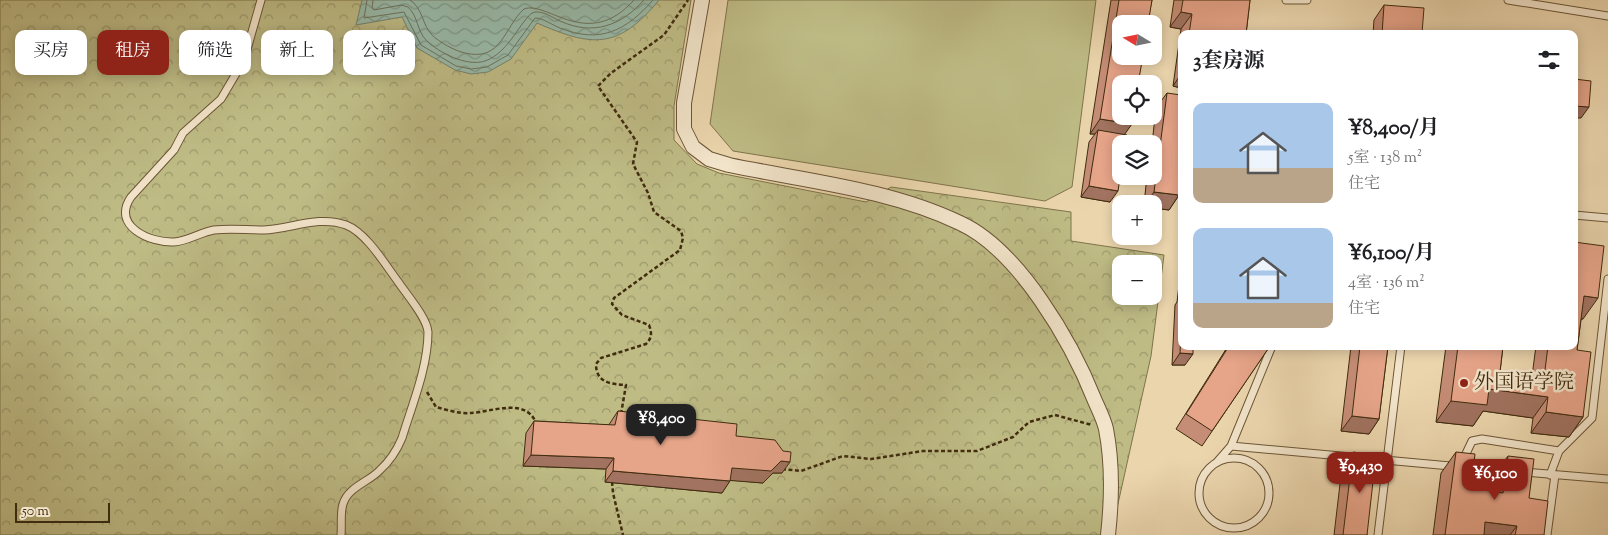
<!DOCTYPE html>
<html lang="zh">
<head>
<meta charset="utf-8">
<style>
	:root { --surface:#fff; --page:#f6f6f6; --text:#202124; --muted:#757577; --accent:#8f2418 }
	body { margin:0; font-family:"Sorts Mill Goudy","Noto Serif SC",serif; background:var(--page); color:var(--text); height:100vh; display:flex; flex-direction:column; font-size:19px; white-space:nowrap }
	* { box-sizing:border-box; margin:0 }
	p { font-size:16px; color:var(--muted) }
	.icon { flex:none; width:28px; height:28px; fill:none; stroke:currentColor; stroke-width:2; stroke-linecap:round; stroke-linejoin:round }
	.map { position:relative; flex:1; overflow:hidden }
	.panel { position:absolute; left:1178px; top:30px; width:400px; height:320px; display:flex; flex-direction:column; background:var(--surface); border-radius:10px; box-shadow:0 2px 12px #0003 }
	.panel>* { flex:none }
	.guide { position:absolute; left:15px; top:30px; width:475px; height:45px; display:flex; gap:10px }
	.needle { width:32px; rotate:280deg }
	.controls { position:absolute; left:1112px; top:15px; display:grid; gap:10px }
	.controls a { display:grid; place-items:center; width:50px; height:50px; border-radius:10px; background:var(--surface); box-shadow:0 2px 12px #0003; font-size:25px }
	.scale { position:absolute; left:15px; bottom:12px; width:95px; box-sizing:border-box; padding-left:5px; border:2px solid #402c0f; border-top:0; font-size:14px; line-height:18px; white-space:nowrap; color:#402c0f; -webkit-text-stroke:4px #f2e4ca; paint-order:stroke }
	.price { position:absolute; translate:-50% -42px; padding:0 11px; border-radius:10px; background:var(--accent); color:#fff; font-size:16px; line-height:32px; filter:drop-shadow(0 1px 2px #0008) }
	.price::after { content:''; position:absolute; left:50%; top:30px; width:15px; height:11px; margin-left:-8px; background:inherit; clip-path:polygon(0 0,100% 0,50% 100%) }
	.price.on { background:#222; color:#fff }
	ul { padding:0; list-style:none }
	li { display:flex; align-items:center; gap:15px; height:125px; padding:0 15px }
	li span { display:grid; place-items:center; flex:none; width:140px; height:100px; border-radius:10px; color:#555 }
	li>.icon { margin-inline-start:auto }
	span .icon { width:60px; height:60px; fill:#fffc; stroke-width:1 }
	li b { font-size:21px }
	h2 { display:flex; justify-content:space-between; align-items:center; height:60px; padding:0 15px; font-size:21px }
	.pill { padding:0 18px; border-radius:10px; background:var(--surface); box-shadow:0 2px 12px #0003; font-size:18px; line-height:45px }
	.pill.on { background:var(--accent); color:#fff }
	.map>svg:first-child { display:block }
	.forest { fill:url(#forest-crowns); stroke:#7f744a; fill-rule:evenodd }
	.park { fill:#bebb85; stroke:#7f744a }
	.water { fill:url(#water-waves); stroke:#75816b }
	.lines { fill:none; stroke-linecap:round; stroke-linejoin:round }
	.shore { stroke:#6c725c; stroke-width:1 }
	.service-casing { stroke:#6b5636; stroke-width:9 }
	.minor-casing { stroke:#6b5636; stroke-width:16 }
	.path { stroke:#402c0f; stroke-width:2.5; stroke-dasharray:4 2.5; stroke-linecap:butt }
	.service { stroke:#f2e4ca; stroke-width:7 }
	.minor { stroke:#f2e4ca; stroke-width:14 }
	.wall { fill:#c68d76; stroke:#402c0f }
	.shaded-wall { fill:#a17360; stroke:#402c0f }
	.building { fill:#e6a489; stroke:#402c0f }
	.poi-dot { fill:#8f2418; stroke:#f2e4ca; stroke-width:2 }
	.labels { text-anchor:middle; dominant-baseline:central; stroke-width:5; stroke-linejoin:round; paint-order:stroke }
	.poi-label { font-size:20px; fill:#402c0f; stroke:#f2e4ca; text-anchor:start }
</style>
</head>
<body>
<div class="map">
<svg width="1608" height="535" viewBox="0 0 1608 535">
	<defs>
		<pattern id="forest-crowns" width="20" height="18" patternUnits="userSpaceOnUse" patternTransform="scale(1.25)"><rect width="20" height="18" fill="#bebb85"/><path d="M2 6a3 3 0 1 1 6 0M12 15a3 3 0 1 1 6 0" fill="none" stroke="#9c986b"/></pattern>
		<pattern id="water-waves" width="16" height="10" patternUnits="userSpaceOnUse" patternTransform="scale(1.25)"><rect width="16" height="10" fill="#98b9a8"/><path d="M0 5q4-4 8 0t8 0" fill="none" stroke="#7d9787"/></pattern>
	</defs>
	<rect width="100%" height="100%" fill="#ebd5ad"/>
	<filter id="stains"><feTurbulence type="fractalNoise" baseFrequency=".004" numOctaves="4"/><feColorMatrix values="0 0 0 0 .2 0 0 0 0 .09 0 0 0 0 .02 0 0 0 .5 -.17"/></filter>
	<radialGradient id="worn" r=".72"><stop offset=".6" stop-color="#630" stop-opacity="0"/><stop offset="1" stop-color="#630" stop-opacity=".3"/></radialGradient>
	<path class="forest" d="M0,0h691l-17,106v34l23,24 22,9 147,29 25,-15 180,25v29l93,14 -13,101 -40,179h-1111zM1121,264h33v32h-33z"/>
	<path class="park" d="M728,0h368l-24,187 -27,14 -312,-50 -23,-27z"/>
	<path class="water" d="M362,0h297c-41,50 -67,47 -122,23l-26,36 -23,13 -17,2 -16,-4 -38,-22 -15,-31 -46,8z"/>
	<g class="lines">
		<path class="shore" d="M367,0l-3,18 40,-6 17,33 35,21 15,3 16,-2 21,-12 27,-37c8,0 17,7 25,10 40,16 66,3 93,-28
			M373,0l-1,8 2,2 27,-5 7,2c10,9 9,24 18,33 13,13 41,27 59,21 25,-8 39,-48 50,-49 9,-1 18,6 25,9 33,15 61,5 84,-21
			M410,0c13,8 12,25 22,35 7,7 23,16 33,18 37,9 39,-26 59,-44 23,-9 64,43 110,-9"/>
		<defs>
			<path id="service" d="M261,0l-17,60 -23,39 -38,34 -9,17 -43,47c-20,29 19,46 43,45 14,-1 27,-10 40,-12 16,-2 33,0 50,0 27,-1 55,-15 82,-5 21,8 40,41 53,58 8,12 28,35 29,49 0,35 -16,73 -26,106 -5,12 -12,23 -22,32 -11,12 -32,17 -37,34 -3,9 -1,22 -2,31
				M1286,0h21
				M1508,0l100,16
				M1574,215l34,3
				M1231,446l274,25
				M1199 493a35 35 0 1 1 70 0a35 35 0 1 1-70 0Z
				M1217,462l14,-16 41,-100
				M1462,462l10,-21 10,-2 77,12
				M1524,472l84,7
				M1550,475l9,-24 33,-33 16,-139
				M1378,535l23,-189
				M1547,535l8,-60"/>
			<path id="minor" d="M702,0l-18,103v26l9,18 16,12 20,6c77,16 160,24 231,58 59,27 112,120 135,178 4,9 9,19 11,28 7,36 6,70 2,106"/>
		</defs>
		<use href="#service" class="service-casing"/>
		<use href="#minor" class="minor-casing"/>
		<path class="path" d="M427,392l9,15c11,3 24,7 35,6 20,-1 55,-16 65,10
			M621,414l5,-29c-15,-1 -30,-2 -30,-21l5,-6 45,-14c6,-6 6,-11 3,-19l-27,-10 -10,-11 2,-6 66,-48 3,-12 -2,-7 -27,-19 -6,-19 -15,-29 4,-22 -39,-56 13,-13 53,-38 24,-35
			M782,469l19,2 42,-15 28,3 52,-8h54l36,-14 16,-15 26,-7 37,10
			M612,482l1,11 10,42"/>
		<use href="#service" class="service"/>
		<use href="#minor" class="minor"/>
	</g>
	<path class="wall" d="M1111,0h41l-42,202 -29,-5 8,-55 6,-8h-5z
		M1174,0h76l-4,34h-65v54l-8,-2 8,-57 -11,-2z
		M1384,5l38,29h-49l1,-14z
		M1167,93l12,102 -10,15 -15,-2v-4h-10l3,-28h7v-32h-2l4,-36z
		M1574,242l9,77h-2l-4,31 6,67 -14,20 -38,-4 2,-15 -50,-7 -10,15 -37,-4 10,-76h57l-3,26 32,4 4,-30h38z
		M1181,268v78l4,19h-13l3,-60 2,-3z
		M1228,346h42l-68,100 -26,-17z
		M1351,346h37l-9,73 -10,15 -28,-3z
		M618,411l118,25 46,37h-9l-10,10 -33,-3 -8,13 -117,-11 1,-13 -83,-3 3,-33 8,-12 75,4 1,-2z
		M1353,452l14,83h-33l8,-68z
		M1456,452l15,36 20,3 2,-15 15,-20 21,42 15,37h-111l8,-62z"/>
	<path class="shaded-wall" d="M1181,12l11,2 -11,15 -11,-2z
		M1181,74v14l-8,-2z
		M1574,106l15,1 -8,11h-7z
		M1100,119l32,5 -10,14 -24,-8 -3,4h-5z
		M1089,186l29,5 -8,11 -29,-5z
		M1154,192l25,3 -10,15 -15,-2v-4h-9z
		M1584,296l14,2 -15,21 -9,-1z
		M1180,353l13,1 -8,11h-13z
		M1489,389l59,8 -15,21 -50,-7 -10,15 -37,-4 15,-21z
		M1546,412l37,5 -14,20 -38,-4z
		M1352,416l27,3 -10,15 -28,-3z
		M531,455l83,3 -8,11 -83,-3z
		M781,461l9,1 -8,11h-9l-10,10 -39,-3 8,-12z
		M613,471l117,10 -8,12 -117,-11z
		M1485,522l32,4 -7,9h-34z"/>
	<path class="building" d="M1119,0h33l-4,24h-27v32h22l-5,28h-17v32h12l-1,8 -32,-5z
		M1183,0h67l-4,34h-57l3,-20 -11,-2z
		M1384,5l40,3 -2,25 -40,1z
		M1574,79l17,2 -2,26 -15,-1z
		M1167,93l14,2v83l-2,17 -25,-3z
		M1098,130l29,5 -1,9h-5v27l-3,20 -29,-5z
		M1574,242l30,4 -6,52 -14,-2 -7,54 14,2 -8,65 -37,-5 2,-15 -59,-8 -2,16 -36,-4 7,-55h45l-3,26 44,6 4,-32h26z
		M1181,333v13h12v8l-13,-1z
		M1229,346h41l-58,85 -26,-17z
		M1360,346h28l-9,73 -27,-3z
		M618,411l119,13 -1,12 39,4 8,11 8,1 -1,10 -9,-1 -10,10 -39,-3 -2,13 -117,-10 1,-13 -83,-3 3,-34 81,4z
		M1353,452l23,3 -9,80h-24z
		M1456,452l19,2 -4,34 32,5 5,-37 26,3 -5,39 19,3 -4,34h-29l2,-9 -32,-4 -1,13h-39z"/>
	<circle class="poi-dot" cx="1464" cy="383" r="5"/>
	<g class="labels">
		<g class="poi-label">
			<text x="1474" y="383">外国语学院</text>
		</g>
	</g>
	<rect width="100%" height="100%" filter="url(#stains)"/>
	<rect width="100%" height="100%" fill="url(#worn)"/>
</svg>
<div class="controls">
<a><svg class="needle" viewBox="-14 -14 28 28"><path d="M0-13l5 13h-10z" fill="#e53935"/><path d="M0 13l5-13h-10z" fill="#757577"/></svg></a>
<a><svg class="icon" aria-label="locate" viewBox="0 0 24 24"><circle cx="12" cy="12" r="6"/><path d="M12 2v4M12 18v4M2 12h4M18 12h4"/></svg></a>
<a><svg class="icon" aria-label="layers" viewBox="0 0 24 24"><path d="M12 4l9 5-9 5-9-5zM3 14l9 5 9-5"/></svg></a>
<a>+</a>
<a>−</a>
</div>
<div class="scale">50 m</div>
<b class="price on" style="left:661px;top:446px">¥8,400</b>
<b class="price" style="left:1360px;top:494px">¥9,430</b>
<b class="price" style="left:1495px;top:501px">¥6,100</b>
<div class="guide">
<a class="pill">买房</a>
<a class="pill on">租房</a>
<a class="pill">筛选</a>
<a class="pill">新上</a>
<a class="pill">公寓</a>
</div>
<section class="panel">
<h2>3套房源<svg class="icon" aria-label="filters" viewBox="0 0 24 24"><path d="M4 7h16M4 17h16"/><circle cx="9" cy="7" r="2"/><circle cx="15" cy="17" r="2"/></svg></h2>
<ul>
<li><span style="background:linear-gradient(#a9c7e8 65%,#b9a48a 0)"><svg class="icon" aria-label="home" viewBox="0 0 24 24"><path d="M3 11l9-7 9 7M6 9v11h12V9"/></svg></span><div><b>¥8,400/月</b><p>5室 · 138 m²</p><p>住宅</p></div></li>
<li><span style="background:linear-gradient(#a9c7e8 75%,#b9a48a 0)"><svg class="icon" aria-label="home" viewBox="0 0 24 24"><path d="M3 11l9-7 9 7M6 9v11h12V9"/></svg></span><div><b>¥6,100/月</b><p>4室 · 136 m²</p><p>住宅</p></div></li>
</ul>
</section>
</div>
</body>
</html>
